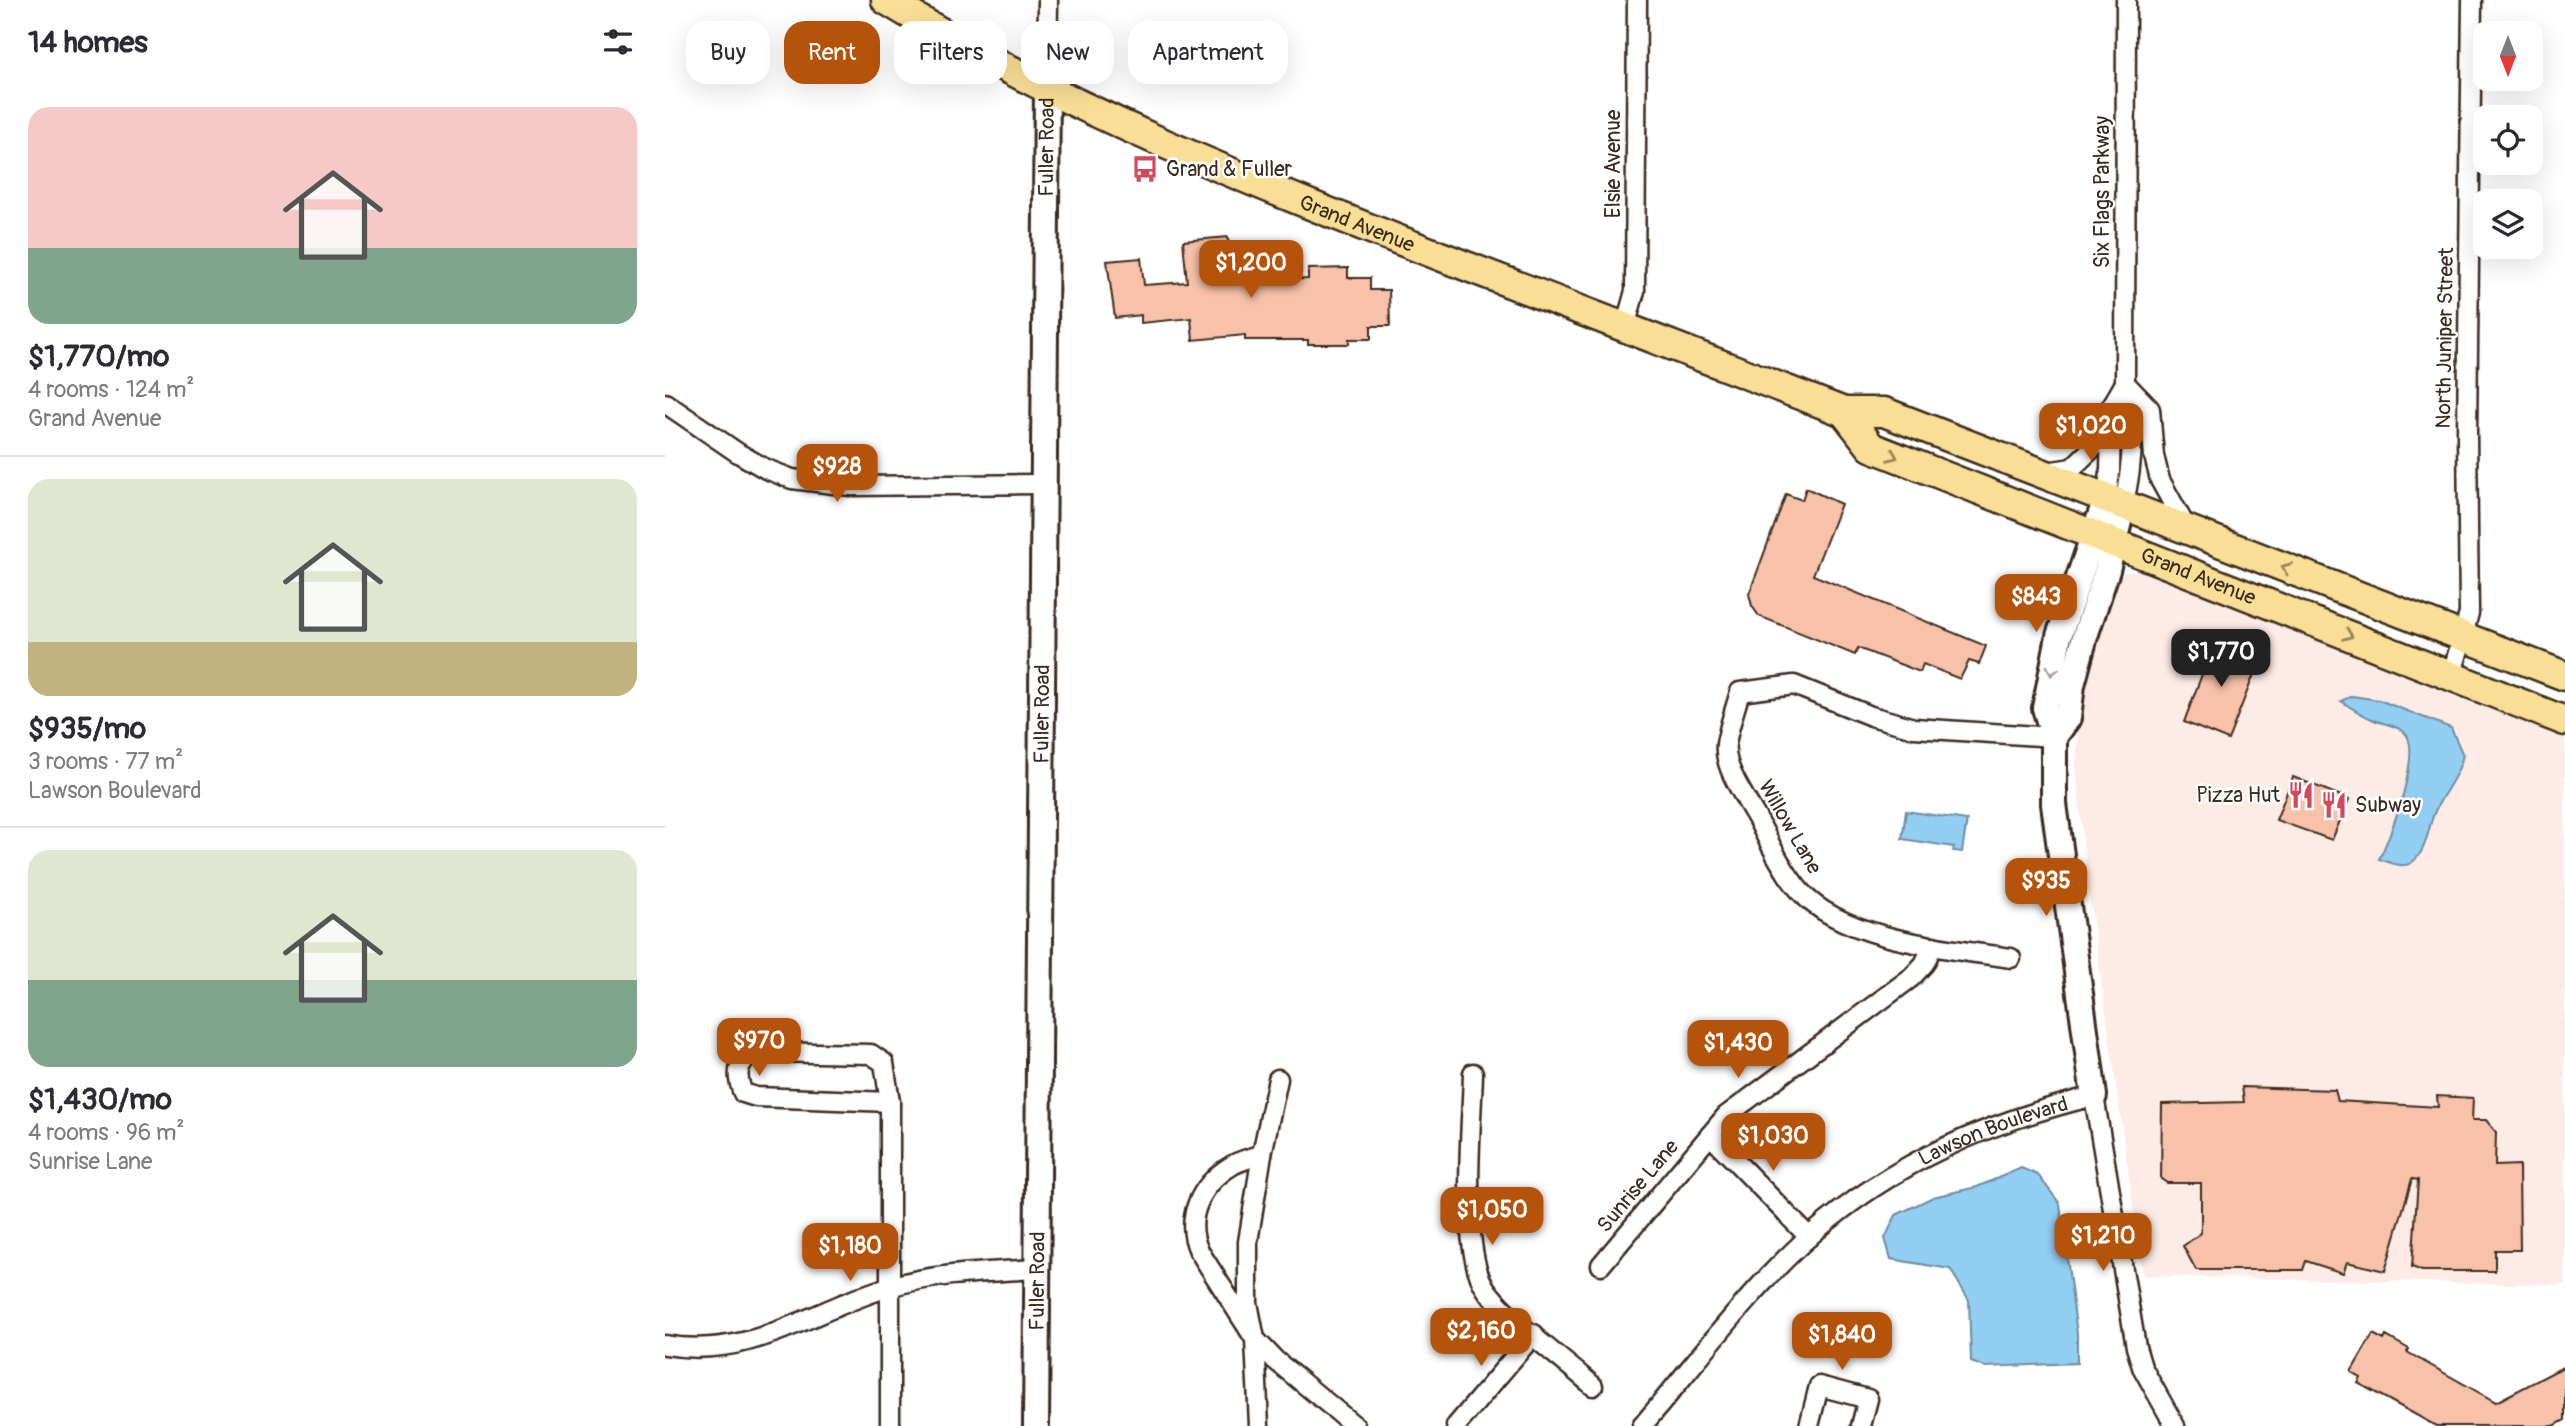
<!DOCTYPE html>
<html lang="en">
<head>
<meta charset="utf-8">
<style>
	:root { --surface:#fff; --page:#f7f7f7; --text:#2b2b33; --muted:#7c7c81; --line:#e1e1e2; --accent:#b45309 }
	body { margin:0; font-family:Pangolin,sans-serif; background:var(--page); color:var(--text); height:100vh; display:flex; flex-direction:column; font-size:26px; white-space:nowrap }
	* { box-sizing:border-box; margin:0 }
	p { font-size:23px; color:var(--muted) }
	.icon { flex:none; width:38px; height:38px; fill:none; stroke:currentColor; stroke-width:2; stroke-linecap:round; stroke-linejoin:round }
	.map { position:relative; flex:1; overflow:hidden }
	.drawer { display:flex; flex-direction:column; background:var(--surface); width:665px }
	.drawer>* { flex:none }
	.hud { position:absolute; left:21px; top:21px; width:665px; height:63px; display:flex; gap:14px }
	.needle { width:46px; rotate:180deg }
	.tools { position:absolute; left:1808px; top:21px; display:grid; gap:14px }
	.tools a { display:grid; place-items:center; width:70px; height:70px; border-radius:14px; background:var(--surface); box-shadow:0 7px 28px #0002; font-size:35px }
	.price { position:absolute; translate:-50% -60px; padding:0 16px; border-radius:14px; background:var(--accent); color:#fff; font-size:23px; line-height:46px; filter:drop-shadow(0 2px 4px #0008) }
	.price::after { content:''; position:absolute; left:50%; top:42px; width:21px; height:16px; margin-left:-10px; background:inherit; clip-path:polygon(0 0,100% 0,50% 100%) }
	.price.current { background:#222; color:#fff }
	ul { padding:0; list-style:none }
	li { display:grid; align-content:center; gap:14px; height:371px; padding:0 28px }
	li+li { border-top:2px solid var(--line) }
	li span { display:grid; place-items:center; height:217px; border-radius:21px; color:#555 }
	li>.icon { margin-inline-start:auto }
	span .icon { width:126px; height:126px; fill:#fffc; stroke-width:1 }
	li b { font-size:30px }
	h2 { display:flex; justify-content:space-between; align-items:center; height:84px; padding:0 28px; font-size:30px }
	.tag { padding:0 24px; border-radius:21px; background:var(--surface); box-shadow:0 7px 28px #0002; font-size:24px; line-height:63px }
	.tag.current { background:var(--accent); color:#fff }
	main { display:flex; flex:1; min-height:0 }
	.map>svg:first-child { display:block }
	.built { fill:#fdece6 }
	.water { fill:#92cdf2; stroke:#6f8c9d; stroke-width:2 }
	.building { fill:#f7c1aa; stroke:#3b2a1e; stroke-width:2 }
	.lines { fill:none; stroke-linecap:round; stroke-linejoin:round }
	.street-casing { stroke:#3b2a1e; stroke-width:23 }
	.secondary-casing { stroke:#3b2a1e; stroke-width:30 }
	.primary-casing { stroke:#3b2a1e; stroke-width:33 }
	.street { stroke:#fff; stroke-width:18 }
	.secondary { stroke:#fff; stroke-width:24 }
	.primary { stroke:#f9df96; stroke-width:28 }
	.oneway { stroke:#9a845a }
	.oneway2 { stroke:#a79f9a }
	.labels { text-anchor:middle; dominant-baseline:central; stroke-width:5; stroke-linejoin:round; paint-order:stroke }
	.street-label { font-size:21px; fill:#3b2a1e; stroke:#fff }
	.poi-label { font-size:21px; fill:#3b2a1e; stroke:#fff; text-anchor:start }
</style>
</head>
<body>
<main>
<section class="drawer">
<h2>14 homes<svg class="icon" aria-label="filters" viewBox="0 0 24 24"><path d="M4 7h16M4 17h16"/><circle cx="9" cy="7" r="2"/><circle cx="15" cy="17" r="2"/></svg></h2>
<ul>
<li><span style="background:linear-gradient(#f6c9c9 65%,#7fa58c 0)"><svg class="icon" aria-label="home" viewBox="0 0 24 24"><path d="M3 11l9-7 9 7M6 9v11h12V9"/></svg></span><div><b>$1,770/mo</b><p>4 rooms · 124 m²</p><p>Grand Avenue</p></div></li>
<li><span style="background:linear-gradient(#dfe7d0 75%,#c2b280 0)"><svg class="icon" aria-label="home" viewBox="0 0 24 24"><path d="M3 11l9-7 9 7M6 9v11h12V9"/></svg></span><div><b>$935/mo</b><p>3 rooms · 77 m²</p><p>Lawson Boulevard</p></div></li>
<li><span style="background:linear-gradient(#dfe7d0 60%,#7fa58c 0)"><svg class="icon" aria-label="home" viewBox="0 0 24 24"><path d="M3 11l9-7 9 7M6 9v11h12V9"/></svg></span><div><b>$1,430/mo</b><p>4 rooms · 96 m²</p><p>Sunrise Lane</p></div></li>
</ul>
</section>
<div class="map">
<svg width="1900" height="1426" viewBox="0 0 1900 1426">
	<rect width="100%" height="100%" fill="#fff"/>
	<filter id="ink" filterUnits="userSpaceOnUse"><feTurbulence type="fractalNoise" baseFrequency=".0143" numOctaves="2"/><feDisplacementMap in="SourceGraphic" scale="14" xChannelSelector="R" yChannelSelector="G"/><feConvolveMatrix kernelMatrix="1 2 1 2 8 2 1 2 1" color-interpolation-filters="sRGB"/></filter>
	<g filter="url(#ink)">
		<path class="built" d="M1475,571l425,166v548l-422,-9 -56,-396 -11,-114 5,-76 34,-109 10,-9z"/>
		<path class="water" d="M1687,696l27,4 72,28 12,27c-4,20 -18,35 -27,54 -9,17 -7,41 -25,54 -9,6 -24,-2 -32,-4 11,-20 45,-111 25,-127 -8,-7 -21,-8 -30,-12 -12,-5 -23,-12 -33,-19z
			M1241,811l61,9 -5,32 -9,-1 1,-4 -52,-8z
			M1356,1168l17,7 22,29 17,130v29l-92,4 -14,-5 -2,-62 -19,-31 -59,-10 -6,-21 11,-23 37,-18 44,-10z"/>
		<path class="building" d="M563,237l4,44 76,-2v-10l40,-1v10h22v12h19l1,36h-19v13h-22v5h-41v-4h-63v-5l-52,5 -2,-22 -50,5v-8l-26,3 -8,-57 34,-3 3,27 43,-3 -4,-41z
			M1141,488l35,16 -28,71 173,71 -7,18 -10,-3 -9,18 -37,-15 -3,8 -62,-24 -3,7 -96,-39 -7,-10 -3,-12 37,-100 16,6z
			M1545,639l50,20 -32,81 -44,-18 20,-53 -5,-3z
			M1628,777l56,22 -17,41 -56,-20z
			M1577,1087l93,3 3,11 100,6 -1,-11 36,2 -1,22h14l10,12 -1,34 24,-1 1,85h-25v21h-73l-10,-4 6,-87 -6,-1 -27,92 -38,-9 -4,11 -37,-12 -3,9h-107l-13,-24 18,-13v-50h-34l-6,-4 1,-75 82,-2z
			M1708,1334l11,6 2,-4 23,13 -2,3 89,50 69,-36v54l-11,6h-118l-78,-43 3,-5 -10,-6z"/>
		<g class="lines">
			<defs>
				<g id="street">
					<path d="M382,88l1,-88"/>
					<path d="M960,327l10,-36 2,-291"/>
					<path d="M1460,383l25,26 4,47 6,24 27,49"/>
					<path d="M0,403l73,50 28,16 26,10 58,7 193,-2"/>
					<path d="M1381,472l26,-4 38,-37"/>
					<path d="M1441,499l4,-26 1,-66 14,-24"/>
					<path d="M1458,505c11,-41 12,-80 2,-122l1,-383"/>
					<path d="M1787,674l17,-61 -2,-179 5,-434"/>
					<path d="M1346,958c-60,-9 -169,-18 -211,-67 -17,-20 -29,-45 -41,-69 -11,-21 -36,-53 -33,-78 3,-18 9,-35 14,-52l54,-7 77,31 43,12 140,9"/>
					<path d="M96,1052l110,2 13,9 6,39 -134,-5 -13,-4c-9,-22 -5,-34 18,-41z"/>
					<path d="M808,1073c-1,50 -14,178 13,216 21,30 78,71 107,97"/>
					<path d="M1045,1135l99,102"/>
					<path d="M597,1154l-14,88v61l7,36 20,21 80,66"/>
					<path d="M936,1265l125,-149 186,-139 12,-13 9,-18"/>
					<path d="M0,1345c87,15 146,-35 224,-58 48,-14 99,-15 148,-18"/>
					<path d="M225,1426v-324"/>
					<path d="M594,1426l-4,-87 -56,-88c-15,-32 1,-66 32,-85 9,-6 21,-8 31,-12l16,-75"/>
					<path d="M791,1426l78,-92"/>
					<path id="s1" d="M977,1426c55,-64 106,-135 169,-191 83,-73 177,-113 283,-139l42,251 6,20 33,59"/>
					<path d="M1144,1426l10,-40 49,13 -7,27"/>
				</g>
				<g id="secondary">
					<path d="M1389,737l14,-19 4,-33 13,-49 22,-66 16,-65"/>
					<path d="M1429,1096l-40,-292v-67l-9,-29 14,-72 47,-137"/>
					<path id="s2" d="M371,1426l11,-1338"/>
				</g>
				<g id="primary">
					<path id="s3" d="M221,0c178,109 373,186 567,261 131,50 260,101 391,151h40l681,264"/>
					<path id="s4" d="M1179,412l27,35 694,274"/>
				</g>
			</defs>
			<use href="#street" class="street-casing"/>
			<use href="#secondary" class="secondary-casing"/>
			<use href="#primary" class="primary-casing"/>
			<use href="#street" class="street"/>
			<use href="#secondary" class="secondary"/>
			<use href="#primary" class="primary"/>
		</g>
		<defs><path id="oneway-chevron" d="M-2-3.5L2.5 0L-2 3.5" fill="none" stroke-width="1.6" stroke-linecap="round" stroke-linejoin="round" transform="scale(1.75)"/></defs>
		<g class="oneway">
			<use href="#oneway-chevron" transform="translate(1228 456) rotate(22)"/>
			<use href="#oneway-chevron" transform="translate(1621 568) rotate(-159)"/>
			<use href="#oneway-chevron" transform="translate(1683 635) rotate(21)"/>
		</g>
		<use class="oneway2" href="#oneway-chevron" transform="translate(1387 671) rotate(103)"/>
	</g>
	<defs>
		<symbol id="bus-bare" viewBox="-9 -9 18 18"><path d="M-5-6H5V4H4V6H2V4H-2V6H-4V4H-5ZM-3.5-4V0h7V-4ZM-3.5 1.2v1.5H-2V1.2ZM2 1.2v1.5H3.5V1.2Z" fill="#d1495b" stroke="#fff" stroke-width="2.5" paint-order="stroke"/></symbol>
		<symbol id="restaurant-bare" viewBox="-9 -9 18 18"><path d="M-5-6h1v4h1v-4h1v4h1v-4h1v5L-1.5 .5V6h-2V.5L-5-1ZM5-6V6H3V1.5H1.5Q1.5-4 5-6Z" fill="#d1495b" stroke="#fff" stroke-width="2.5" paint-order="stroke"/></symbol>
	</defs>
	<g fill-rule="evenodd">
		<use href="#bus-bare" x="461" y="150" width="38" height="38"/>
		<use href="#restaurant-bare" x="1617" y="776" width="38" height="38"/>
		<use href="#restaurant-bare" x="1650" y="786" width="38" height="38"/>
	</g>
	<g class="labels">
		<g class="street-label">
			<text stroke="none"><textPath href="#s2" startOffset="1279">Fuller Road</textPath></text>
			<text transform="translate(948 164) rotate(-90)">Elsie Avenue</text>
			<text transform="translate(1437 192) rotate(-90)">Six Flags Parkway</text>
			<text stroke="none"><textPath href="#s3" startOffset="522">Grand Avenue</textPath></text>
			<text transform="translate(1780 338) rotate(-89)">North Juniper Street</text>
			<text stroke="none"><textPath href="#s4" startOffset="396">Grand Avenue</textPath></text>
			<text stroke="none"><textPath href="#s2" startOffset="712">Fuller Road</textPath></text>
			<text transform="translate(1125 827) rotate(60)">Willow Lane</text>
			<text stroke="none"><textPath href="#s1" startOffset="467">Lawson Boulevard</textPath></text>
			<text transform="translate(973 1186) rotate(-50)">Sunrise Lane</text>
			<text stroke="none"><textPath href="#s2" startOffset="145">Fuller Road</textPath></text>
		</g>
		<g class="poi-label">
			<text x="501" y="169">Grand &amp; Fuller</text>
			<text x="1615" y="795" text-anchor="end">Pizza Hut</text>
			<text x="1690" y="805">Subway</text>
		</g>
	</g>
</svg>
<div class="tools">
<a><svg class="needle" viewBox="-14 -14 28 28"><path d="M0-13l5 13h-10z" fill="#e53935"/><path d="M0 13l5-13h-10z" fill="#7c7c81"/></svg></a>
<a><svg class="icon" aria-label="locate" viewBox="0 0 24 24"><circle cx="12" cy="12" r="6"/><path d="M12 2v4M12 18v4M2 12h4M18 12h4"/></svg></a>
<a><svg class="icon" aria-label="layers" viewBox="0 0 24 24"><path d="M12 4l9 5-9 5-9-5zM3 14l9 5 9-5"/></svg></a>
</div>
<b class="price" style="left:586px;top:300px">$1,200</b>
<b class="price" style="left:1426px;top:463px">$1,020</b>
<b class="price" style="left:172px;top:504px">$928</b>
<b class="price" style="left:1371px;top:634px">$843</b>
<b class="price current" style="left:1556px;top:689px">$1,770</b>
<b class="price" style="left:1381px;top:918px">$935</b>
<b class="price" style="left:94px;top:1078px">$970</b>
<b class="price" style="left:1073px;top:1080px">$1,430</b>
<b class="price" style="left:1108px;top:1173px">$1,030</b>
<b class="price" style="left:827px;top:1247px">$1,050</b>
<b class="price" style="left:1438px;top:1273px">$1,210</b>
<b class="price" style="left:185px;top:1283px">$1,180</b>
<b class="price" style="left:816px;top:1368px">$2,160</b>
<b class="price" style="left:1177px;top:1372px">$1,840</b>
<div class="hud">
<a class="tag">Buy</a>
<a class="tag current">Rent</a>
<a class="tag">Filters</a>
<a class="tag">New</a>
<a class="tag">Apartment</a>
</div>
</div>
</main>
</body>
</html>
